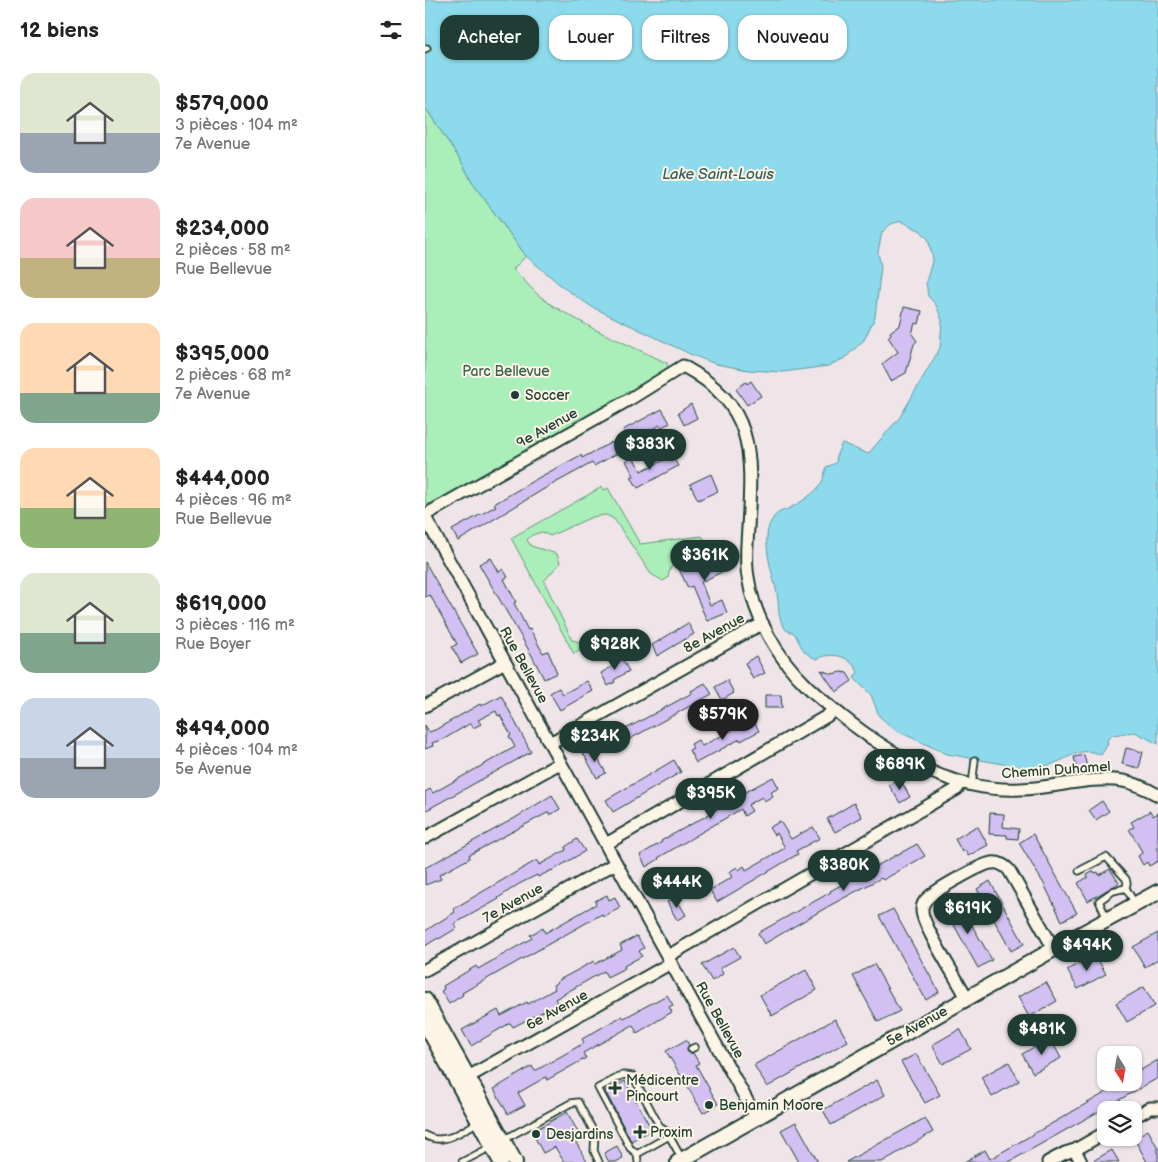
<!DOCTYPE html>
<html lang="fr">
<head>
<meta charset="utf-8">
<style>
	:root { --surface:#fff; --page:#f6f6f6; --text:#222; --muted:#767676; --accent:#1f3d34 }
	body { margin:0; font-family:"Balsamiq Sans",sans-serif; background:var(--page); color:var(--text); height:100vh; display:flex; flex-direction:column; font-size:19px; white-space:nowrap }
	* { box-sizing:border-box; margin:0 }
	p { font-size:16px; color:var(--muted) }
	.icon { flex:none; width:28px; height:28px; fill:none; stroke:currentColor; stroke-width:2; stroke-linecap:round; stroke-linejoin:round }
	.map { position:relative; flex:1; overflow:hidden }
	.details { display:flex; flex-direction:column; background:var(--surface); width:425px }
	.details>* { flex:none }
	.guide { position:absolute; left:15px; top:15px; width:475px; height:45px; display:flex; gap:10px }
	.needle { width:32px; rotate:169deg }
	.fabs { position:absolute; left:672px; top:1046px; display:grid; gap:10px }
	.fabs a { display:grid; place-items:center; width:45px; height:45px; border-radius:10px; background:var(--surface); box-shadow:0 1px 4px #0004; font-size:25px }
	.price { position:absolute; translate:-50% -42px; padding:0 11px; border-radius:18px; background:var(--accent); color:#fff; font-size:16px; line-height:32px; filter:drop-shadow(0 1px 2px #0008) }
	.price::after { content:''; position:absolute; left:50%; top:30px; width:15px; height:11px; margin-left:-8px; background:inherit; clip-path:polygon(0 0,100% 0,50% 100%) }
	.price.active { background:#222; color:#fff }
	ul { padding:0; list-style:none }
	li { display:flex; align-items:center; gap:15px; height:125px; padding:0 20px }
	li span { display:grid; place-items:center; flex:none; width:140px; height:100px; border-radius:15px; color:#555 }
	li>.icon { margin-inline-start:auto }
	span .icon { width:60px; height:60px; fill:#fffc; stroke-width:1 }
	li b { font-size:21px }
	h2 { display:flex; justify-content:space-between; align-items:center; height:60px; padding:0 20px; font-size:21px }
	.pill { padding:0 18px; border-radius:15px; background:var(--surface); box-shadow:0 1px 4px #0004; font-size:18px; line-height:45px }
	.pill.active { background:var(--accent); color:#fff }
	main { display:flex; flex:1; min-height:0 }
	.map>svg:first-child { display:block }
	.green { fill:#aaeeb9; stroke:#649676 }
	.water { fill:#8cdaeb; stroke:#609ba2 }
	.building { fill:#d1c0f1; stroke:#1f3d34 }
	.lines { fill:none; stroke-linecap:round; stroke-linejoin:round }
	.service-casing { stroke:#1f3d34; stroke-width:9 }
	.minor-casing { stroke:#1f3d34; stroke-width:15 }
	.tertiary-casing { stroke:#1f3d34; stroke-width:18 }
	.service { stroke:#fcf5e5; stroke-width:5.5 }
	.minor { stroke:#fcf5e5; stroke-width:11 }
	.tertiary { stroke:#fcf5e5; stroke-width:14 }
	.poi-dot { fill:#1f3d34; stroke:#fcf5e5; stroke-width:2 }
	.labels { text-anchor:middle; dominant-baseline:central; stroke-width:4; stroke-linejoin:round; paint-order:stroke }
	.park-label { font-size:14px; fill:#3b604f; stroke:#fcf5e5 }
	.poi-label { font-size:14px; fill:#1f3d34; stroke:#fcf5e5; text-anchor:start }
	.street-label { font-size:14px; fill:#1f3d34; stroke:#fcf5e5 }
	.water-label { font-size:15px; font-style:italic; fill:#355c59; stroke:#fcf5e5 }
</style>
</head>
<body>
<main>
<section class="details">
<h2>12 biens<svg class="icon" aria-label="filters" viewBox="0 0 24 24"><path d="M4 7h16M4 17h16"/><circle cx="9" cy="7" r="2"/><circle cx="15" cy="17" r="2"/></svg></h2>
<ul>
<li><span style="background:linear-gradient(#dfe7d0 60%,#9aa5b1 0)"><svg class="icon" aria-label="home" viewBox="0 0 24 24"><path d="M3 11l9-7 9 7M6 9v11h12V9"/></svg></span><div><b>$579,000</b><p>3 pièces · 104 m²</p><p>7e Avenue</p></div></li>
<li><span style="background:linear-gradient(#f6c9c9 60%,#c2b280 0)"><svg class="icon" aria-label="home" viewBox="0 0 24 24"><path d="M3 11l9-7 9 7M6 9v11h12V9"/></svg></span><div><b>$234,000</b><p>2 pièces · 58 m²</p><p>Rue Bellevue</p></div></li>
<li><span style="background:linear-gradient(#ffd9b3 70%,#7fa58c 0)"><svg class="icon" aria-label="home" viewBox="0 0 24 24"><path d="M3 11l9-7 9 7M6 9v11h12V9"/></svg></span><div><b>$395,000</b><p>2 pièces · 68 m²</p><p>7e Avenue</p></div></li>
<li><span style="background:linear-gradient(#ffd9b3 60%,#8fb573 0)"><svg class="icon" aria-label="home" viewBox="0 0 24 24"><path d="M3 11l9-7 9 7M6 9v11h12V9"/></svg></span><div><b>$444,000</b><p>4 pièces · 96 m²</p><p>Rue Bellevue</p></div></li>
<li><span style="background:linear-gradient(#dfe7d0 60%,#7fa58c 0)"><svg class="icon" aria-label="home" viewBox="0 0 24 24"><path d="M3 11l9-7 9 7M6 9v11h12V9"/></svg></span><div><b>$619,000</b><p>3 pièces · 116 m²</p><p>Rue Boyer</p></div></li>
<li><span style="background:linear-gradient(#c9d6e8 60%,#9aa5b1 0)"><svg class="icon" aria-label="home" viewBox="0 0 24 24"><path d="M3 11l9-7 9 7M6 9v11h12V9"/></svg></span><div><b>$494,000</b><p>4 pièces · 104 m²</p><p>5e Avenue</p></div></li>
</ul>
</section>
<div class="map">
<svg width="733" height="1162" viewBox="0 0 733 1162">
	<rect width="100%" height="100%" fill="#efe5e9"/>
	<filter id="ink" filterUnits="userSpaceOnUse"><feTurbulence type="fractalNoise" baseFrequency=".02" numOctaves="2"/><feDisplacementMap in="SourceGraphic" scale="10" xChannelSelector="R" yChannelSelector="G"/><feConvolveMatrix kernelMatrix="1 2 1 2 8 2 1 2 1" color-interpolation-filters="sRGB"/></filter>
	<g filter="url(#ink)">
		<path class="green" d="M0,107l36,54 13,24 52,71 -13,13 24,25 16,12 41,23 73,34c2,5 0,7 -4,11l-232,130 -6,-1z
			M177,487l2,3 4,-2 32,56 62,-8 7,9c-17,10 -39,12 -41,33l-5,3 -12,-7 -37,-55 -8,-4 -14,2 -42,19 -8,-4 -10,3 -5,5 4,6 26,8 3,9 -16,18 28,59 8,2 21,-13 10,4 -37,21 -63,-116z"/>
		<path class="water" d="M0,0h733v744l-23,-12 -22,3 -6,5 1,4 -7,11c-19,-9 -30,2 -48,9 -5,2 -11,3 -16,4l-2,3 -24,-1 -2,-5 -62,-11 -52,-24 -16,-14 -8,-21 -17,-17 4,-6c-8,-16 -25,-21 -41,-13 -16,-6 -15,-13 -23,-26l-8,-3c-10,-15 -6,-19 -9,-36 -4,-21 -19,-58 -3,-77 4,-6 10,-6 16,-9 10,-5 27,-16 32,-26 2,-4 3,-10 4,-15l10,-4 1,-9 5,-11 26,11 32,-37 40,-69 2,-28 -6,-15 -8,-9 -2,-14 7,-24 -5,-19 -7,-8 -20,-10 -10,3 -9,8 -4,20 3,15 -6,50 -11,23 -19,18 -17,8 -45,6 -35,-2 -32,-6 -24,-9 -100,-48 -28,-19 -38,-32 -52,-71 -13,-24 -36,-54v-55l3,-1 -3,-5z"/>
		<path class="building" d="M479,307l18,4 -3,13 -4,-1 -3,11 5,7 -3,3 -8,29 -15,8 -9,-17 16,-12 -10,-15 3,-3 -1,-2 10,-7z
			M326,381l10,15 -14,9 -11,-16 10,-7 1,2z
			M266,404l6,14 -13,7 -6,-12z
			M237,409l8,14 -8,4 -2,-2 -30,17 -7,-12z
			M187,442l6,11 -24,13 -2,-3 -48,26 -86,52 -6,-11 44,-24 -2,-2 44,-26 43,-23 1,3z
			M247,456l6,10 -40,22 -7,-11 3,-1 -8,-15 7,-4 8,14z
			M286,474l7,17 -20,9 -8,-16z
			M294,550l9,19 -27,13 9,23 12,-5 5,13 -20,8 -15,-35 -4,2 -9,-19z
			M66,558l8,14 4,-3 5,8 -4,2 12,23 -2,1 14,27 2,-1 13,24 5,-2 9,22 -13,6 -13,-25 -52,-90z
			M0,562l53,92 -17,9 -9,-16 5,-3 -27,-49 -5,2z
			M263,623l6,11 -37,22 -5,-11z
			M331,656l9,17 -12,6 -8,-16z
			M192,657l2,4 3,-2 7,12 -15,9 1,2 -7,4 -7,-13 12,-7 -2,-5z
			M396,670l11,4 9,-2 6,1 5,8 -16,11z
			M302,680l7,13 -12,7 -7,-13z
			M162,681l6,10 -33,19 -10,-17 9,-5 4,6z
			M280,683l7,11 -84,46 -6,-9 70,-38 -1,-2z
			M76,695l30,57 -106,59v-19l5,-3 3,4 82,-46 -6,-11 2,-1 -11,-20 -2,1 -2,-5 -18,9 3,4 -8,4 -2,-5 -27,16 -12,4 1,3 -8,3v-24l4,7 6,-2 45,-26 1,2z
			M340,695h16l1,13h-17z
			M328,719l6,12 -18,10 -1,-2 -44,24 -7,-13 4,-2 -2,-4 7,-4 4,6z
			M167,748l14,25 -9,5 -14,-25z
			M701,748l17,4 -4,16 -17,-4z
			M659,755l3,12 -10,2 -3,-12z
			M249,760l7,12 -68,40 -7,-12z
			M348,777l6,11 -8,4 2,4 -9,5 -2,-4 -14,8 4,6 -8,5 -3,-7 -83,49 1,1 -13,8 -6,-12 22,-13 -1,-1 45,-25 28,-18z
			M475,779l10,18 -10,6 -11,-18z
			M127,795l8,14 -10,6 -1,-3 -80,43 1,3 -31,17 2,4 -16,6v-17l90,-50z
			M677,801l7,10 -13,9 -7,-10z
			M429,803l8,14 -27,15 -8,-13z
			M725,811l3,5 5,-3v48l-9,5 -2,-4 -4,3 -5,-9 4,-3 -1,-3 -12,-21 5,-2 -3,-5z
			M565,813l14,1 -1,13 16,2 -1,10 -11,-1v-3l-18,-1z
			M355,821l11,18 22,-12 7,11 -24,13 2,3 -81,48 -7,-12 22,-13 -3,-5 8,-5 2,3 5,-4 2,4 39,-22 -8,-15 -3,2 -5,-7z
			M550,827h3l10,18 -20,11 -3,-6 -3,2 -7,-13z
			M608,834l44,79 -15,8 -18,-37 -25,-41z
			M152,839l8,12 -33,20v-1l-14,7 -1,-2 -18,9 -21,14 1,1 -45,25 3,4 -18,11 -1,-1 -13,8v-15l30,-19 -2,-3 84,-49 2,5 27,-15 -1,-3z
			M492,844l8,12 -42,24 -2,-2 -52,28 -65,38 -6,-11 73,-41 -1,-1z
			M685,869l9,14 -31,18 -10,-18 10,-6 -1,-2 7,-4 1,2 3,-1 1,3z
			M565,881l34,63 -13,7 -34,-62z
			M182,895l2,5 6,-3 5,11 -17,9 -1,-3 -140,79 1,2 -14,9 -8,-13 3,-2 -1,-3 33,-20 2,3 54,-31 -2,-3 13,-7 2,5 51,-29 -1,-3z
			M251,898l10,17 -9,5 -10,-18z
			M533,901l34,59 -14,8 -33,-59z
			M468,909l46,83 -13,8 -47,-84z
			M733,933v26l-13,8 -12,-20z
			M212,936l7,12 -5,3 3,5 -18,10 1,2 -18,9 -3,-6 -49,28 3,5 -45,23 -3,-4 -39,23 -9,-16 36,-20 3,6 26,-14 1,2 27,-15 -2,-4 6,-4v-1l35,-19 1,3 27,-14 -2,-5z
			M309,947l6,10 -20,11 3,6 -11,7 -10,-16z
			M670,954l11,20 -28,15 -11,-19z
			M449,964l26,47 -22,11 -25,-46z
			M381,970l11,20 -45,26 -12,-21z
			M621,982l11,19 -28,16 -11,-20z
			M719,987l11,19 -28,16 -11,-19z
			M242,995l6,10 -4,2 3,5 -35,21 -4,-8 -50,28 3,5 -39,22 -1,-3 -28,16 7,12 -17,9 -14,-25 38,-23 3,5 49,-28 -2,-4 40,-23 2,2z
			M410,1019l13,22 -81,46 -13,-22z
			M535,1029l11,20 -28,15 -11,-19z
			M625,1038l11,20 -28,15 -11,-19z
			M261,1040l3,5 -2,6 2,2h4l6,10 -3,2 22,39 -15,9 -37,-62z
			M491,1054l24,41 -15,8 -24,-41z
			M733,1060v18l-149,84h-45l21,-12 5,9 134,-77h10v-8z
			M584,1062l10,19 -27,16 -11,-20z
			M452,1080l8,15 -54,30 -8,-15z
			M200,1081l27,49 -21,11 -26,-50z
			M142,1112l12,22 -6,3 14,25h-23l-9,-15 -12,6 -10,-19 3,-2 -1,-2z
			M500,1118l8,14 -51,30h-36z
			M371,1122l6,11 16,29h-19l-18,-32z
			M723,1130l10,18v14h-11l-13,-24z
			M192,1146l6,12 -7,4h-7l-5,-9z
			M687,1150l7,12h-28z"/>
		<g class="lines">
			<defs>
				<path id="service" d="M0,49l2,-1
					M547,785l3,-25
					M654,871l27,-14 20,22 1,4 -1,5
					M682,919l-8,-18 14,-10 13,-3 9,16
					M266,1049l4,-2
					M0,1135c19,12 38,-5 55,-14
					M78,1140l68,-37 7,-1 17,32 -1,17 5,11
					M212,1154l-7,-6 -32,-60 25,-13 10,1 27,51 7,5 15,27
					M37,1162l31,-16
					M213,1162l-1,-8 32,-18"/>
				<path id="minor" d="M0,515l205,-116 53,-33c73,40 69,87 65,162 -1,16 -3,33 0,49 6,40 29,80 58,108 14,14 31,27 46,39 50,38 105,68 169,65 33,-1 70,-13 102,-8 12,2 24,8 35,14
					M0,517l331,600
					M0,706l80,-44
					M125,743l200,-113 13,-6
					M0,838l135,-75
					M181,844l221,-128 7,-6
					M243,956l289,-167 4,-6
					M0,970l191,-107
					M542,998c-8,-16 -46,-74 -45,-88 0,-5 3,-10 7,-13 7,-7 54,-34 63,-34 7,-1 12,2 17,7l45,79
					M36,1081l210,-118
					M709,1117l16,-9h8
					M650,1150l6,12
					M623,1162l17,-9 10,-3 31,-18"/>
				<path id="tertiary" d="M0,1000l90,162
					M0,1023l76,139
					M253,1162l392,-222 88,-48"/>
			</defs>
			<use href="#service" class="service-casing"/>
			<use href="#minor" class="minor-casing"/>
			<use href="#tertiary" class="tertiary-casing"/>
			<use href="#service" class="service"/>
			<use href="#minor" class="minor"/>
			<use href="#tertiary" class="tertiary"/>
		</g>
	</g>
	<g class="poi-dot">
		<circle cx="90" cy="395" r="5"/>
		<path d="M187.5 1080.5h5v5h5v5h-5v5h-5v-5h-5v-5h5z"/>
		<circle cx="284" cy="1105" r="5"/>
		<path d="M212.5 1124.5h5v5h5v5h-5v5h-5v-5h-5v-5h5z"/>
		<circle cx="111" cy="1134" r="5"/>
	</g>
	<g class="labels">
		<g class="park-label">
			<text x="81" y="371">Parc Bellevue</text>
		</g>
		<g class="poi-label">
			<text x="100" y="395">Soccer</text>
			<text x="201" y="1080">Médicentre<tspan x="201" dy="16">Pincourt</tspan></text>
			<text x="294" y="1105">Benjamin Moore</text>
			<text x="225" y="1132">Proxim</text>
			<text x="121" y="1134">Desjardins</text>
		</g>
		<g class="street-label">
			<text transform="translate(122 428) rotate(-29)">9e Avenue</text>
			<text transform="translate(289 633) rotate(-29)">8e Avenue</text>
			<text transform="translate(99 665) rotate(61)">Rue Bellevue</text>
			<text transform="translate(631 770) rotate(-4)">Chemin Duhamel</text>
			<text transform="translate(88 903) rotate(-29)">7e Avenue</text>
			<text transform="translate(132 1010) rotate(-29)">6e Avenue</text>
			<text transform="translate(295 1020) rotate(61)">Rue Bellevue</text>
			<text transform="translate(492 1026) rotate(-29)">5e Avenue</text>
		</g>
		<g class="water-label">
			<text x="293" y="174">Lake Saint-Louis</text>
		</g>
	</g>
</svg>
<div class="fabs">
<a><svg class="needle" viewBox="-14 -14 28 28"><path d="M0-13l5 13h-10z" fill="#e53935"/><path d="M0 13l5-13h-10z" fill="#767676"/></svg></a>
<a><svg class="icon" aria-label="layers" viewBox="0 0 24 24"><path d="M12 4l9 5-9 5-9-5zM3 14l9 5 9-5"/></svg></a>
</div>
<b class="price" style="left:225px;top:471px">$383K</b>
<b class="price" style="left:280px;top:582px">$361K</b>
<b class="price" style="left:190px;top:671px">$928K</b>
<b class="price active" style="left:298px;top:741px">$579K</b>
<b class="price" style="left:170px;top:763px">$234K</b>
<b class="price" style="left:475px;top:791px">$689K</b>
<b class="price" style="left:286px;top:820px">$395K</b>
<b class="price" style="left:419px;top:892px">$380K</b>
<b class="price" style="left:252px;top:909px">$444K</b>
<b class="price" style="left:543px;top:935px">$619K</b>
<b class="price" style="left:662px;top:972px">$494K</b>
<b class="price" style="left:617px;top:1056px">$481K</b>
<div class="guide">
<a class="pill active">Acheter</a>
<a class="pill">Louer</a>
<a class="pill">Filtres</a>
<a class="pill">Nouveau</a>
</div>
</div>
</main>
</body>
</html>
